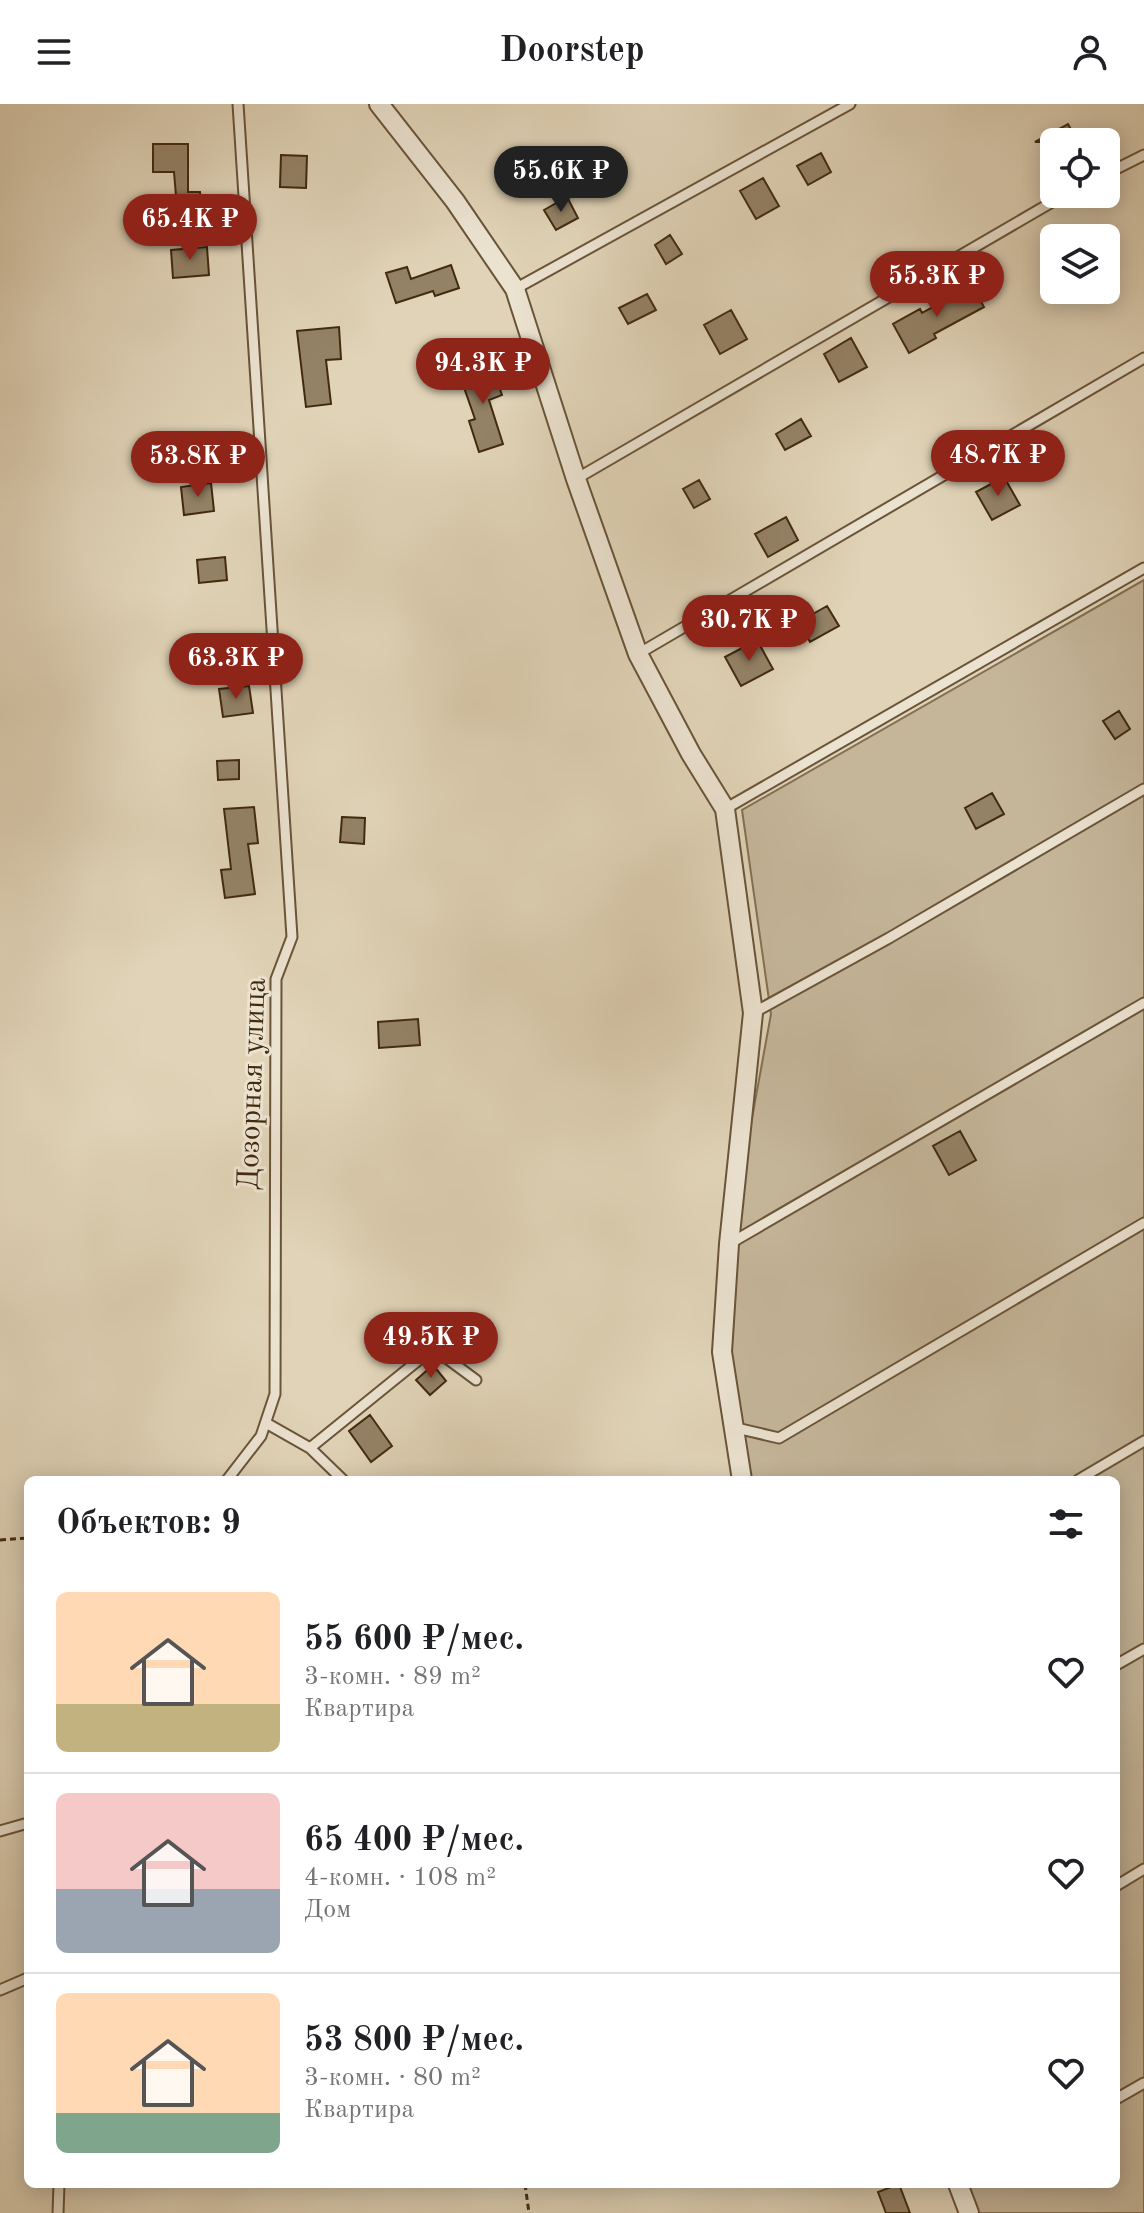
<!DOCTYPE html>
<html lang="ru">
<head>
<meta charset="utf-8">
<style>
	:root { --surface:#fff; --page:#f2f2f2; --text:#202124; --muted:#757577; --line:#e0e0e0; --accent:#8f2418 }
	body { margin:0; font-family:"Old Standard TT",serif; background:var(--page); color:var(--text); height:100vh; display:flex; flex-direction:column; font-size:30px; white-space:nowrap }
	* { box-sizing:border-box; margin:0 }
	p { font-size:26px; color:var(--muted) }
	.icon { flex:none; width:44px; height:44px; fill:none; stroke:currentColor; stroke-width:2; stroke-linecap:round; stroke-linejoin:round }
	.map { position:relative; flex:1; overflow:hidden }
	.side { position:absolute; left:24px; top:1372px; width:1096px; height:712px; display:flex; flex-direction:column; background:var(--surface); border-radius:12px; box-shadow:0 4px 20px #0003 }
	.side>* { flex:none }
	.tools { position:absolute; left:1040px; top:24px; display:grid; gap:16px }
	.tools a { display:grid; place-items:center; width:80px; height:80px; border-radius:12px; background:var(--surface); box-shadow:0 4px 20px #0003; font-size:40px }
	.price { position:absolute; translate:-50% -68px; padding:0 18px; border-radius:28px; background:var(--accent); color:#fff; font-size:26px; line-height:52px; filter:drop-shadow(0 2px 4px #0008) }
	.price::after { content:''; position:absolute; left:50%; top:48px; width:24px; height:18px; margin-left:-12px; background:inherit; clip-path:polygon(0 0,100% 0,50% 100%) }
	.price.selected { background:#222; color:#fff }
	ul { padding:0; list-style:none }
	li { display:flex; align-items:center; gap:24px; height:200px; padding:0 32px }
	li+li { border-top:2px solid var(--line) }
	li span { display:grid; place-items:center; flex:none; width:224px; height:160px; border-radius:12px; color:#555 }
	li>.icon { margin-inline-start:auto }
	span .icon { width:96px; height:96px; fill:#fffc; stroke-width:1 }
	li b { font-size:34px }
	h2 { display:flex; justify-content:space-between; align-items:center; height:96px; padding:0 32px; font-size:34px }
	header { display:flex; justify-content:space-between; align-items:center; height:104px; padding:0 32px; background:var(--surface); font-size:36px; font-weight:600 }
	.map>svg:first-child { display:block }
	.green { fill:#c5b69a; stroke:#847054; stroke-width:2 }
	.building { fill:#948266; stroke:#422a0f; stroke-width:2 }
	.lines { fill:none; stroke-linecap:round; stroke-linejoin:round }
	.service-casing { stroke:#6a5439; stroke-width:13 }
	.minor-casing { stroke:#6a5439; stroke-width:22 }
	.path { stroke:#422a0f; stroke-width:3; stroke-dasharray:6 4; stroke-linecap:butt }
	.service { stroke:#ebe2d0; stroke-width:9 }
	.minor { stroke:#ebe2d0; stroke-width:18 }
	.labels { text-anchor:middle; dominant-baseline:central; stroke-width:6; stroke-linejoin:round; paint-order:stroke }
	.street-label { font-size:30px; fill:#422a0f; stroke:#ebe2d0 }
</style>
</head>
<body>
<header><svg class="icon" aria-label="menu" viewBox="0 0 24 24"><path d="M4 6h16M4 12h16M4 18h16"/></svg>Doorstep<svg class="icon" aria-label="person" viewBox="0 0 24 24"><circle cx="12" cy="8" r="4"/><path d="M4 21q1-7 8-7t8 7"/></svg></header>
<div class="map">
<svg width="1144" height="2109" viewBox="0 0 1144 2109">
	<rect width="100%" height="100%" fill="#e0d3b7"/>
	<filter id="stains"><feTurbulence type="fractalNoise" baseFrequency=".0025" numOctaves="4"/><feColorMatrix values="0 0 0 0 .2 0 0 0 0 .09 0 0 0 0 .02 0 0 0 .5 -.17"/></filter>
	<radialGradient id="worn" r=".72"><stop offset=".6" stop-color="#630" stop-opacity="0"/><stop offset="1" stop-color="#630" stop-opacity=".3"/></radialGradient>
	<path class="green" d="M1144,476v1633h-175l-11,-29h158v-704h-374l-10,-53 -3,-183 42,-230 -29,-204z"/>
	<path class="building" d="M1068,20l10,18h-43z
		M153,40h35v48h12l2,28h-24l-4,-48h-21z
		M821,49l10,19 -23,13 -11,-19z
		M281,51l26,1 -1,32 -26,-1z
		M763,74l16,28 -23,13 -16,-28z
		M567,93l11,21 -22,12 -12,-20z
		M670,131l12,19 -16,10 -11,-19z
		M207,143l2,28 -36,3 -2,-28z
		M451,161l8,23 -24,8 -2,-5 -37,12 -10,-30 21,-6 4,12z
		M972,182l12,21 -50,27 2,4 -27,15 -16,-29 27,-15 2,4z
		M647,190l9,16 -28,14 -9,-16z
		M731,206l16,29 -27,15 -16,-29z
		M339,223l2,32 -15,1 5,44 -25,3 -9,-76z
		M851,234l16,29 -28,15 -15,-28z
		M491,260l11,31 -13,5 14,44 -24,8 -10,-31 6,-2 -15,-43z
		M801,315l10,17 -26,14 -9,-16z
		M1004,373l16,28 -28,15 -16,-28z
		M699,376l11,19 -16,9 -11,-19z
		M211,379l3,28 -30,4 -3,-28z
		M786,413l12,23 -30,17 -13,-23z
		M225,453l2,23 -28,3 -2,-23z
		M827,502l12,20 -29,16 -11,-20z
		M757,536l16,29 -32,17 -16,-29z
		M249,582l4,27 -30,4 -4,-28z
		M1119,607l11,18 -15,10 -12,-18z
		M239,656v19l-21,1 -1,-19z
		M992,689l12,21 -28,15 -11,-21z
		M254,703l4,36 -10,1 7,50 -30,4 -4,-28 10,-1 -7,-60z
		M342,713l23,1 -1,26 -24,-2z
		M418,915l2,26 -41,3 -1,-26z
		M960,1027l16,29 -27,15 -16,-29z
		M451,1217l14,18 -15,12 -16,-17z
		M433,1261l13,16 -16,14 -14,-15z
		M370,1311l22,31 -21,16 -22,-31z
		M899,2080l11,29h-24l-8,-21z"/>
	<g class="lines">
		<defs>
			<path id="service" d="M1106,70l38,-19
				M515,185l335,-185
				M576,375l490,-285
				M638,550l506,-296
				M725,705l419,-241
				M753,909l136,-75 255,-149
				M729,1140l415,-241
				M266,1319l44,25 33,32
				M732,1323l47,11 365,-215
				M310,1344l110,-89 14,-5 11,3 31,23
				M227,1376l34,-44 14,-42 1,-415 16,-42 -54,-833
				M1078,1376l66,-39
				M1116,1561l28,-16
				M0,1727l28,-8
				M1116,1782l28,-17
				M0,1886l28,-12
				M1116,1995l28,-16
				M58,2109l1,-29"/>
			<path id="minor" d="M379,0l76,97 60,88 61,190 62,175 53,100 34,55 28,204 -24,231 -7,108 20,128
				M958,2080l11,29"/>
		</defs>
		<use href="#service" class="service-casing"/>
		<use href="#minor" class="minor-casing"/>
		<path class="path" d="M0,1436l28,-2
			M525,2080l4,29"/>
		<use href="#service" class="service"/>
		<use href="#minor" class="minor"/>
	</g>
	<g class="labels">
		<g class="street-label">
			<text transform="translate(253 980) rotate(-88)">Дозорная улица</text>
		</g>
	</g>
	<rect width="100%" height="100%" filter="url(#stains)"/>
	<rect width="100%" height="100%" fill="url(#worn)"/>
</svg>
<div class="tools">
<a><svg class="icon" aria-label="locate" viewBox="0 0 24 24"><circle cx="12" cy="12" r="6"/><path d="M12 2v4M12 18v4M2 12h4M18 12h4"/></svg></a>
<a><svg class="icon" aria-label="layers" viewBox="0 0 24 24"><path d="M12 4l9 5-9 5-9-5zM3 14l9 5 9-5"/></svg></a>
</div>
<b class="price selected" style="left:561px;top:110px">55.6K ₽</b>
<b class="price" style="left:190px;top:158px">65.4K ₽</b>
<b class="price" style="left:937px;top:215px">55.3K ₽</b>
<b class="price" style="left:483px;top:302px">94.3K ₽</b>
<b class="price" style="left:998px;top:394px">48.7K ₽</b>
<b class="price" style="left:198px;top:395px">53.8K ₽</b>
<b class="price" style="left:749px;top:559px">30.7K ₽</b>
<b class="price" style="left:236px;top:597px">63.3K ₽</b>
<b class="price" style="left:431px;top:1276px">49.5K ₽</b>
<section class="side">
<h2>Объектов: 9<svg class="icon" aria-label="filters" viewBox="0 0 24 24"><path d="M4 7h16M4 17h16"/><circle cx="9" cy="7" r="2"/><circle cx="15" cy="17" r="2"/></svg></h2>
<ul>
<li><span style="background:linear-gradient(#ffd9b3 70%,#c2b280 0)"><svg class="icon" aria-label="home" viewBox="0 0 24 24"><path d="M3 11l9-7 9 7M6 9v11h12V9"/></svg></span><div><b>55 600 ₽/мес.</b><p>3-комн. · 89 m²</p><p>Квартира</p></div><svg class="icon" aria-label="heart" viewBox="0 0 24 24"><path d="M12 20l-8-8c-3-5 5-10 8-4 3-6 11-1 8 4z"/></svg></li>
<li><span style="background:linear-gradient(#f6c9c9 60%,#9aa5b1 0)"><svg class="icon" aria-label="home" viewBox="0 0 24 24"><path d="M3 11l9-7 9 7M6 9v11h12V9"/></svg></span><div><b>65 400 ₽/мес.</b><p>4-комн. · 108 m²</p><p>Дом</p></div><svg class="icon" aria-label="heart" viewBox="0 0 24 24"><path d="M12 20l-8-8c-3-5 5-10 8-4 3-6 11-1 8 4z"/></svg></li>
<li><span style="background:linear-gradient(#ffd9b3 75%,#7fa58c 0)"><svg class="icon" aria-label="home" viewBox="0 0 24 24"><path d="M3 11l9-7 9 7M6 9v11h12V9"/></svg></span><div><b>53 800 ₽/мес.</b><p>3-комн. · 80 m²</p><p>Квартира</p></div><svg class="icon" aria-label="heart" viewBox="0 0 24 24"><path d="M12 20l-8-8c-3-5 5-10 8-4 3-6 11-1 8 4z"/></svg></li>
</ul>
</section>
</div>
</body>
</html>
